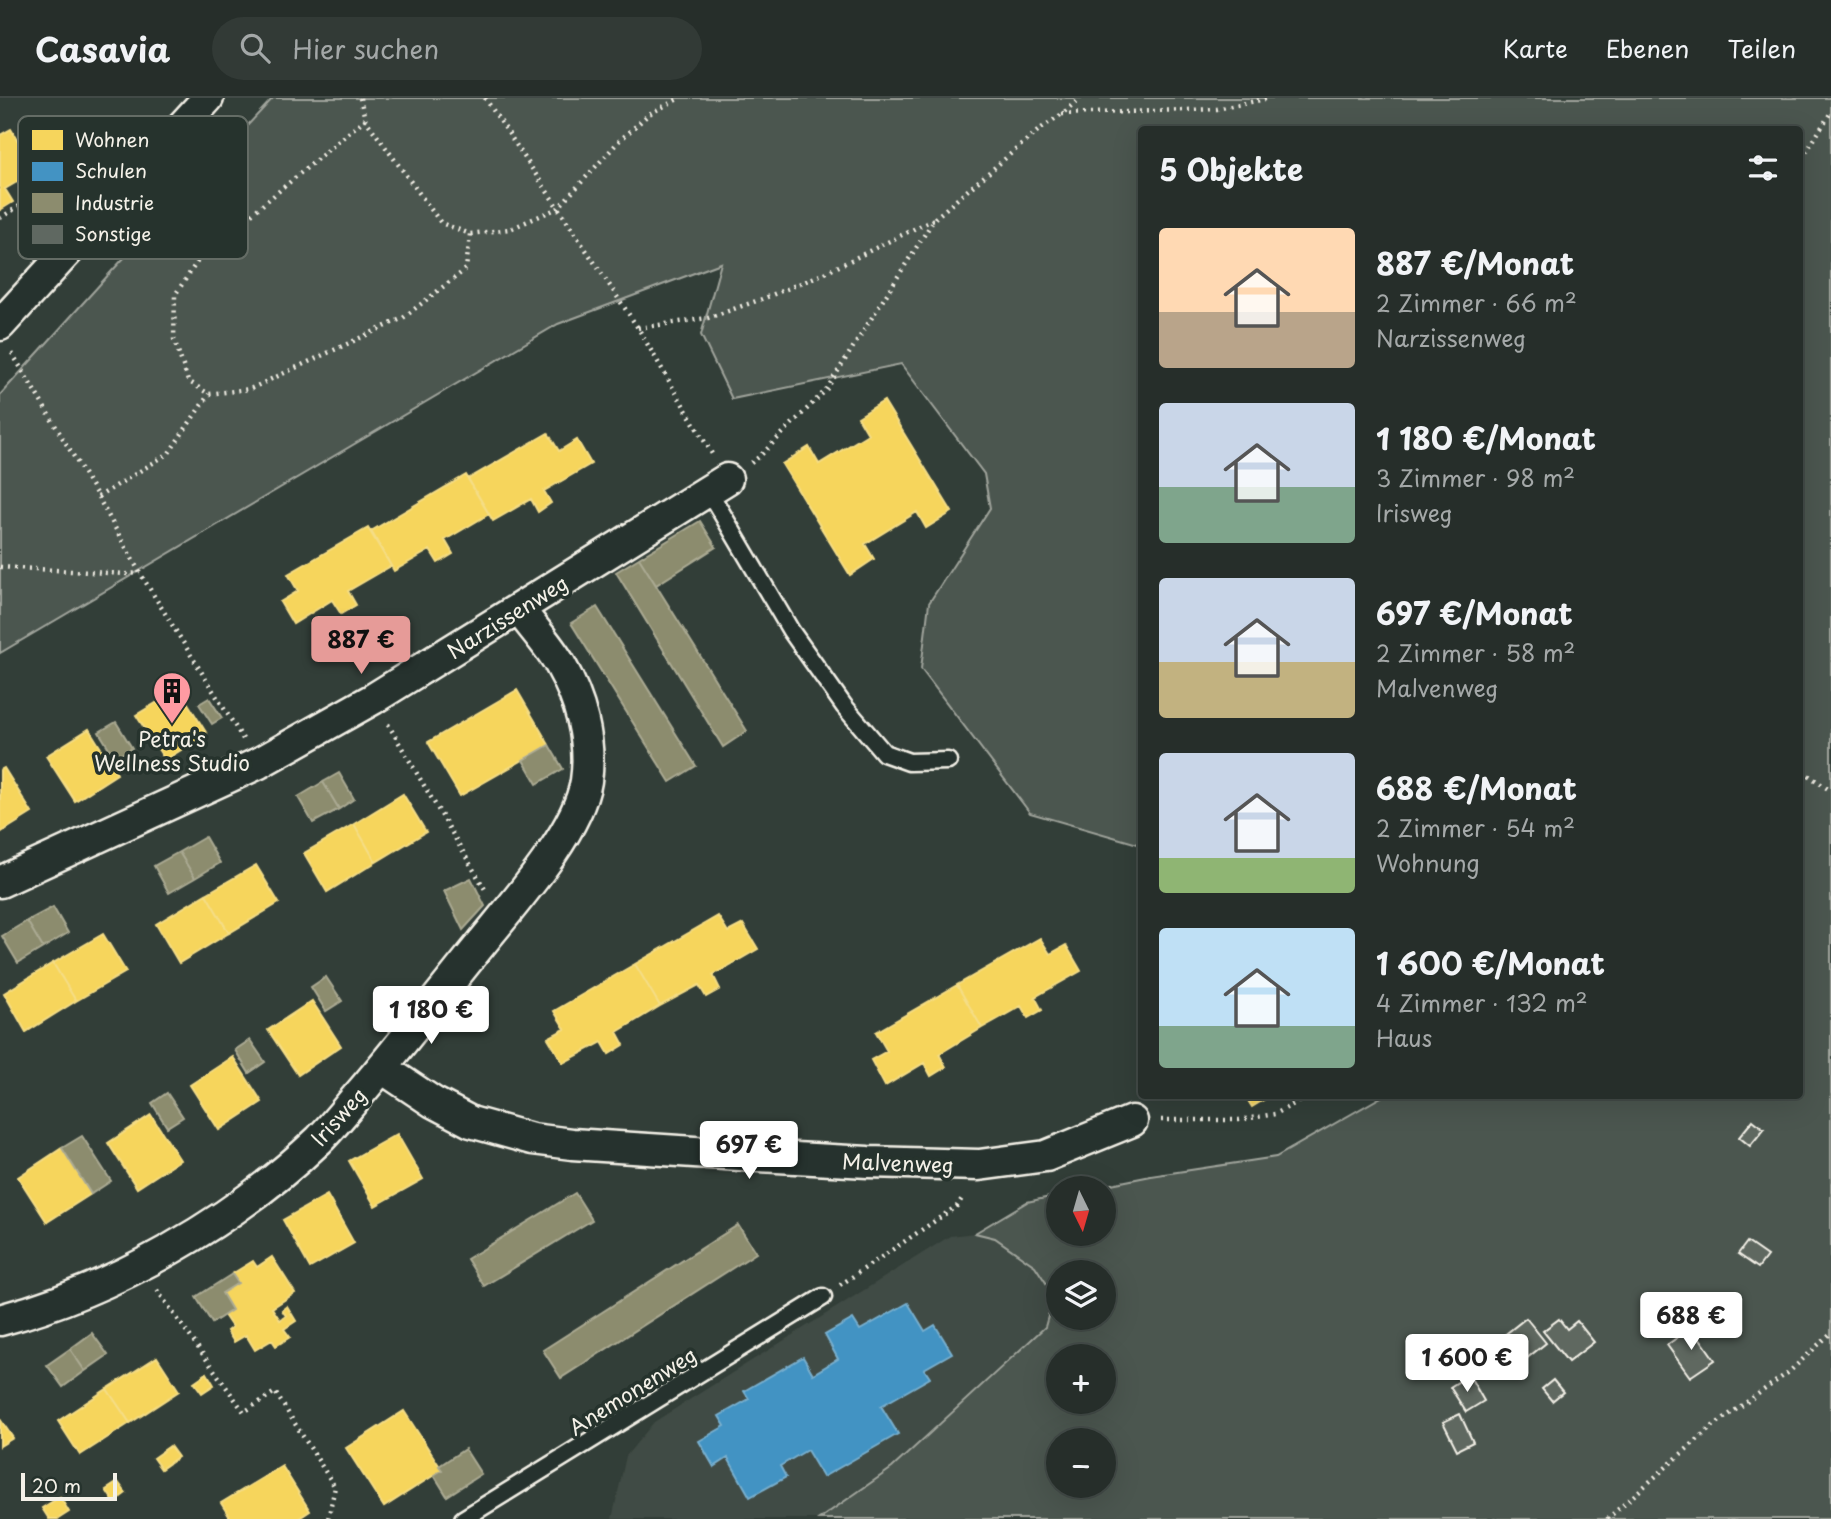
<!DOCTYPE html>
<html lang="de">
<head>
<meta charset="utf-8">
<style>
	:root { --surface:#262e2a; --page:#323a36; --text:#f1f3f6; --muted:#a4a8a8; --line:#424a47; --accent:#e69b98 }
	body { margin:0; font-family:"Playpen Sans",sans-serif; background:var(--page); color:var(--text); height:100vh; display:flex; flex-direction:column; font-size:26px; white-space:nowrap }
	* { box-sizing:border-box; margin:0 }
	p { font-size:23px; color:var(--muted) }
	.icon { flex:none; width:38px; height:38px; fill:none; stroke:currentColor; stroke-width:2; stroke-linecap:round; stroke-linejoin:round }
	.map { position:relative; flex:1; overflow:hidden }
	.panel { position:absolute; left:1138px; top:28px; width:665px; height:973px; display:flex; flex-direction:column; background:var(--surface); border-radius:7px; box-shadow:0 7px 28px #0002,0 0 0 2px var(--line) }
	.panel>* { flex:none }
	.needle { width:46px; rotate:175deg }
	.buttons { position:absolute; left:1046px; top:1078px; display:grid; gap:14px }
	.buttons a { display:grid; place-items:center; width:70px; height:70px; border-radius:50%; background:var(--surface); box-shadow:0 7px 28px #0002,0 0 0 2px var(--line); font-size:35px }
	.scale { position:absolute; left:21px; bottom:18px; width:96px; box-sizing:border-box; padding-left:7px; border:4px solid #f4f1e8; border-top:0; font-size:19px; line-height:24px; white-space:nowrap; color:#f4f1e8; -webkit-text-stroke:5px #26332d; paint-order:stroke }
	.price { position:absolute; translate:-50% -60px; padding:0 16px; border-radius:7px; background:#fff; color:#222; font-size:23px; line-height:46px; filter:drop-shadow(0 2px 4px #0008) }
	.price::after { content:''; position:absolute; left:50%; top:42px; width:21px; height:16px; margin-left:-10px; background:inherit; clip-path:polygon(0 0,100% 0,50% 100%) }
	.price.selected { background:var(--accent); color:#111 }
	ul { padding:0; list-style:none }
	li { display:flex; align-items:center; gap:21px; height:175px; padding:0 21px }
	li span { display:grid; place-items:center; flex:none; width:196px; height:140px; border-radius:7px; color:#555 }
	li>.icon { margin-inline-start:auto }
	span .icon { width:84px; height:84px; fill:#fffc; stroke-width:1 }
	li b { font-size:30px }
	h2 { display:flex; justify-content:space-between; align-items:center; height:84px; padding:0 21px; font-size:30px }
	header { display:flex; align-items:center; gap:42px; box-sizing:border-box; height:98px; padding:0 35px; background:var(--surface); border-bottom:2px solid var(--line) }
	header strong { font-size:33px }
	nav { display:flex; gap:38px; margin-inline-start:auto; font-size:24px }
	.search { width:490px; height:63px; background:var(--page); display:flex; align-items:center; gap:18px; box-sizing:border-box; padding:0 24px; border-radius:38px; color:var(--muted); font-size:26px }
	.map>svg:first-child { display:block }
	.built { fill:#404b44 }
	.green { fill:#4c564f; stroke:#a0a49c; stroke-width:2; fill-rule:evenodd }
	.homes { fill:#f6d55c; stroke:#f5dd86; stroke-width:2 }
	.schools { fill:#4393c3; stroke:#78afce; stroke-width:2 }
	.industry { fill:#8c8c6e; stroke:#abaa93; stroke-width:2 }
	.building { fill:#5f6861; stroke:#f4f1e8; stroke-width:2 }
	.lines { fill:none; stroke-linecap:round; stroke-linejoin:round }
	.service-casing { stroke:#f4f1e8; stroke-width:21 }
	.minor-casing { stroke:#f4f1e8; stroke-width:35 }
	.path { stroke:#f4f1e8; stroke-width:4.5; stroke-dasharray:2 5; stroke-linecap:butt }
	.service { stroke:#26332d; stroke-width:16 }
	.minor { stroke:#26332d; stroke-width:30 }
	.labels { text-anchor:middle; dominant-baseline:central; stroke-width:7; stroke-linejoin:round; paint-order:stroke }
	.street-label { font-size:21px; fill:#f4f1e8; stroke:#26332d }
	.poi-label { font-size:21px; fill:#f4f1e8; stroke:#26332d }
	.key { fill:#26332d; stroke:#646c65; stroke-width:2 }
	.key-label { font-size:19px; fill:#f4f1e8 }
</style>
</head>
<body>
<header>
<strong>Casavia</strong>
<div class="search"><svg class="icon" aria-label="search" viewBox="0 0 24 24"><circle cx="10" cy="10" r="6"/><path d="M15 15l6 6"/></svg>Hier suchen</div>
<nav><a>Karte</a><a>Ebenen</a><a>Teilen</a></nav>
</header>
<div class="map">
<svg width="1831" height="1421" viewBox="0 0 1831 1421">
	<rect width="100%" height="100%" fill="#323e38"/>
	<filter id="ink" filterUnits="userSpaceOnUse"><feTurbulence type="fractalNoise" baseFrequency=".0143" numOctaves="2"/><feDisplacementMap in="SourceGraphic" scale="14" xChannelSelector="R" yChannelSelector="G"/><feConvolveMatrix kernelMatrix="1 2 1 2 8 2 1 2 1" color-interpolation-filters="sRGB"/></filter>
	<g filter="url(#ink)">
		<path class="built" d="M975,1135l20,5 40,28 19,29 -9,32 -153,141 -73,51h-207l14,-63 28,-34 296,-186z"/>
		<path class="green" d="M273,0h1558v1421h-1012l73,-51 153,-141 9,-32 -19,-29 -40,-28 -20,-5 52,-31 32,-7v39h45v-46h-13l60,-12 125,-19 107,-61h416v-966h-658v715l-111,-32 -109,-144 8,-66 61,-95 -6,-34 -83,-110 -169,35 -31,-64 20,-72 -163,61 -558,329v-258l111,-123zM1059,1174h45v46h-45zM1059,1258h45v46h-45zM1059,1342h45v46h-45z"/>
		<path class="homes" d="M11,31l10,17 15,-9 15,25 -46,27 8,13 -13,8v-75z
			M884,303l68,111 -26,16 -9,-16 -52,32 9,15 -24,16 -68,-111 27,-17 10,17 49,-30 -10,-17z
			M548,335l11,18 18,-11 14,24 -47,27 7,12 -13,9 -7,-13 -38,22 -25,-42z
			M466,377l23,39 -44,26 8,14 -15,9 -8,-13 -36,21 -23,-40z
			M368,430l23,38 -43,25 8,14 -15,9 -9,-14 -39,24 -13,-22 18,-11 -10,-17z
			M179,591l28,45 -42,26 -29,-45z
			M517,592l32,55 -89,51 -32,-54z
			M89,631l28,45 -42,27 -29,-45z
			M4,670l28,45 -32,20v-63z
			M403,696l23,38 -50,30 -22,-38z
			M354,726l22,38 -49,30 -23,-39z
			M256,767l23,38 -50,30 -23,-39z
			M206,796l23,39 -50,30 -23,-39z
			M718,818l10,16 15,-8 15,25 -45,26 7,14 -14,8 -7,-12 -39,21 -25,-42z
			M103,836l23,38 -50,29 -23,-38z
			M1040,840l10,16 16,-9 15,26 -46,26 7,13 -14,8 -7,-12 -39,22 -25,-43z
			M53,865l23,38 -50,31 -22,-39z
			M635,866l25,42 -43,26 7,13 -15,9 -7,-12 -39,21 -15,-25 17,-9 -11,-18z
			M957,887l25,43 -43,26 7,13 -15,9 -7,-13 -39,23 -14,-26 16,-9 -11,-19z
			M312,903l29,45 -43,29 -30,-45z
			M233,959l29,45 -43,28 -29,-45z
			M1245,998h25l-18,11z
			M151,1017l29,45 -43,28 -29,-45z
			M397,1036l26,45 -48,27 -26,-45z
			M62,1050l29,46 -44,28 -29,-45z
			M327,1097l27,48 -44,25 -27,-48z
			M272,1159l23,36 -23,15 8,12 6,-4 -4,-6 5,-4 9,15 -12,8 6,8 -14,9 -4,-6 -17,10 -9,-15 -12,7 -7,-11 5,-4 -8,-12 8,-5 -10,-17 16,-10 -6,-9 21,-13 4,6z
			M157,1259l22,34 -49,32 -23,-34z
			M207,1275l7,12 -12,8 -8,-11z
			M107,1291l23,34 -50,32 -22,-34z
			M404,1313l38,59 -58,37 -38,-59z
			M0,1321l13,19 -13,8z
			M170,1348l8,11 -17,12 -8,-11z
			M282,1368l28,45 -12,8h-67l-10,-16z
			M118,1384l8,11 -12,9 -8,-12z
			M60,1399l9,15 -11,7h-9l-7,-11z"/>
		<path class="schools" d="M908,1205l17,28 10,-6 17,28 -28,16 6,9 -49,28 17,28 -75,43 -16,-27 -27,16 6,11 -36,20 -22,-39 -14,9 -15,-26 26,-15 -6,-10 30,-17 -5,-8 59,-34 10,17 25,-15 -13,-24 28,-16 7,11z"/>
		<path class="industry" d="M700,423l16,26 -60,38 -17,-27z
			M639,460l108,173 -24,16 -107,-175z
			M597,509l99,159 -26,16 -99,-159z
			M209,600l13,20 -10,6 -13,-20z
			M116,624l16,26 -17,10 -16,-26z
			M549,647l14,24 -26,15 -14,-24z
			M339,675l15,26 -15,10 -16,-27z
			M323,684l16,27 -26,14 -15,-26z
			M205,739l15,26 -25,15 -16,-26z
			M179,754l16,26 -26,15 -15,-27z
			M471,780l14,28 -22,24 -19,-39z
			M53,809l15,26 -25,15 -16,-27z
			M27,823l16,27 -25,15 -16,-27z
			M326,879l16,24 -16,10 -15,-24z
			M250,942l15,22 -16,11 -14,-23z
			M167,995l16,24 -16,10 -15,-24z
			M82,1038l29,45 -20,13 -29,-46z
			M575,1095l17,27 -108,66 -17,-27z
			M738,1127l18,28 -195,125 -18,-28z
			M232,1176l6,9 -16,10 10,17 -20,13 -16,-26z
			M92,1235l16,22 -23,16 -15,-22z
			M70,1251l15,22 -22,16 -16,-22z
			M465,1351l16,25 -34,22 -13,-21 8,-5 -3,-4z"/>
		<path class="building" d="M1753,1022l11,9 -14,17 -11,-9z
			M1747,1144l20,14 -9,12 -20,-14z
			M1526,1220l20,25 -29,23 -20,-25z
			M1559,1221l8,10 10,-8 17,21 -26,20 -25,-31z
			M1692,1229l23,33 -25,17 -23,-32z
			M1469,1277l15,26 -18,11 -16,-25z
			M1553,1282l10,12 -11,9 -10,-12z
			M1460,1316l13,28 -16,8 -14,-28z"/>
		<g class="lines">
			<defs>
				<path id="service" d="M708,392l83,141 53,75 40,47 25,9 39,-1
					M463,1421l360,-222"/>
				<path id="minor" d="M0,227l208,-227
					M0,784l259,-119 114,-64 354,-220
					M382,970l51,34 38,20 61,17 40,5 168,11 128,7 111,3 67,-9 86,-35
					M0,1222c114,-30 234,-99 319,-180 15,-15 28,-32 42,-48 41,-48 80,-99 120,-148 33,-41 97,-112 105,-163 6,-40 -6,-82 -26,-117 -11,-19 -28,-37 -41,-55"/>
			</defs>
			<use href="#service" class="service-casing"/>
			<use href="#minor" class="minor-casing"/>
			<path class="path" d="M360,0l5,21 76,104 29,11 40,-5 48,-21 61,-67 30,-27 31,-16
				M485,0l153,230 74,126
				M1062,16l155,-5 53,-11
				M1799,66l32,-52
				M155,103c33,35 31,51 81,26l129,-108
				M0,120l69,-42 22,6
				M213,140l-38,57 -1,44 14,42 21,13 41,-5 153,-71 63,-49 4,-35
				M638,230l70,-10 54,-19 63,-26 109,-54
				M12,255l86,144 42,76 103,166
				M751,365l9,-7 66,-66 109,-172 105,-89 22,-15 18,-16
				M98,399l71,-44 40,-59
				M0,469l126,7 14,-1
				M388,626l98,167
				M1799,667l9,10 23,16
				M1138,995l3,-15
				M1161,1022h78l36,-6 34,-18
				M840,1187l117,-79 6,-9
				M157,1192l87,122 31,-20 60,95 -7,32
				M1607,1421l106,-93 76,-54 42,-39"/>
			<use href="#service" class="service"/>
			<use href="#minor" class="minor"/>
		</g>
	</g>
	<defs>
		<symbol id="building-pin" viewBox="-11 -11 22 30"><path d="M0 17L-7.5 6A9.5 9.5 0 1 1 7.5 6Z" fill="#ff9aa2" stroke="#26332d"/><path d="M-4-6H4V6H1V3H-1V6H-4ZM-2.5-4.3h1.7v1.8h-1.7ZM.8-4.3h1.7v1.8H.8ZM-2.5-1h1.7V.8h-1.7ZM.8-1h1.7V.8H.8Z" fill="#111"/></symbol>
	</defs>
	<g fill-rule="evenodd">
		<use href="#building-pin" x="150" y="571" width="44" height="60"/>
	</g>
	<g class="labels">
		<g class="street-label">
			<text transform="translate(507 518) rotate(-32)">Narzissenweg</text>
			<text transform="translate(338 1018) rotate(-48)">Irisweg</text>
			<text transform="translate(898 1064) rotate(2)">Malvenweg</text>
			<text transform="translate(632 1292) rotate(-32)">Anemonenweg</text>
		</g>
		<g class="poi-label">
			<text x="172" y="640">Petra's<tspan x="172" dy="24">Wellness Studio</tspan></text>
		</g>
	</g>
	<rect x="18" y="18" width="230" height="143" rx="10" class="key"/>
	<rect x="32" y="32" width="31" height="20" fill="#f6d55c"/>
	<rect x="32" y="64" width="31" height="19" fill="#4393c3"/>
	<rect x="32" y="95" width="31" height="20" fill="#8c8c6e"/>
	<rect x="32" y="127" width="31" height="19" fill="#5f6861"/>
	<g class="key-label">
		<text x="75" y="49">Wohnen</text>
		<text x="75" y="80">Schulen</text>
		<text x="75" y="112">Industrie</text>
		<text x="75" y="143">Sonstige</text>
	</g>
</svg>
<div class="buttons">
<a><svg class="needle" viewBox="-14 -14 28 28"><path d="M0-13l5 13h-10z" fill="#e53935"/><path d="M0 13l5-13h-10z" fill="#a4a8a8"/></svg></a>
<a><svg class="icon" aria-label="layers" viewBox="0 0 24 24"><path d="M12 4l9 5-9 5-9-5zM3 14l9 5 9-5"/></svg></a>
<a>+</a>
<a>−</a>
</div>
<div class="scale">20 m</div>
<b class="price selected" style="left:361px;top:578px">887 €</b>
<b class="price" style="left:431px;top:948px">1 180 €</b>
<b class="price" style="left:749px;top:1083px">697 €</b>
<b class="price" style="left:1691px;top:1254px">688 €</b>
<b class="price" style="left:1467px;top:1296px">1 600 €</b>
<section class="panel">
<h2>5 Objekte<svg class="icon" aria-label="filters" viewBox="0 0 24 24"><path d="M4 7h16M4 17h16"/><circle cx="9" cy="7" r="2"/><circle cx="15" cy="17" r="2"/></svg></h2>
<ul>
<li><span style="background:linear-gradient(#ffd9b3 60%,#b9a48a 0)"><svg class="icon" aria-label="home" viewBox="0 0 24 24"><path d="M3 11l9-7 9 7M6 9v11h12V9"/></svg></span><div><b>887 €/Monat</b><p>2 Zimmer · 66 m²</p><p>Narzissenweg</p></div></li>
<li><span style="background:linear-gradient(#c9d6e8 60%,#7fa58c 0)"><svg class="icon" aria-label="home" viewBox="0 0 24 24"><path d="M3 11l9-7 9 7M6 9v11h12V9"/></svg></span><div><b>1 180 €/Monat</b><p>3 Zimmer · 98 m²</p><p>Irisweg</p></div></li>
<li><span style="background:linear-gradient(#c9d6e8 60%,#c2b280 0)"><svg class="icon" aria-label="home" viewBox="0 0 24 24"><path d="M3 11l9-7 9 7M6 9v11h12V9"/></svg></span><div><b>697 €/Monat</b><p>2 Zimmer · 58 m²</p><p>Malvenweg</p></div></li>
<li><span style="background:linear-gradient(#c9d6e8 75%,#8fb573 0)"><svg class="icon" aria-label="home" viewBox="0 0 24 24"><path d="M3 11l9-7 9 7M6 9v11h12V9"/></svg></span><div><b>688 €/Monat</b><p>2 Zimmer · 54 m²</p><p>Wohnung</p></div></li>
<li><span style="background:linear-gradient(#bfe0f5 70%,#7fa58c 0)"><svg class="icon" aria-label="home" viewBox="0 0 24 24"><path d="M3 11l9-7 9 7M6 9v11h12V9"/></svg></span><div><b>1 600 €/Monat</b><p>4 Zimmer · 132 m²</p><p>Haus</p></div></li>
</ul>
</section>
</div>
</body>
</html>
